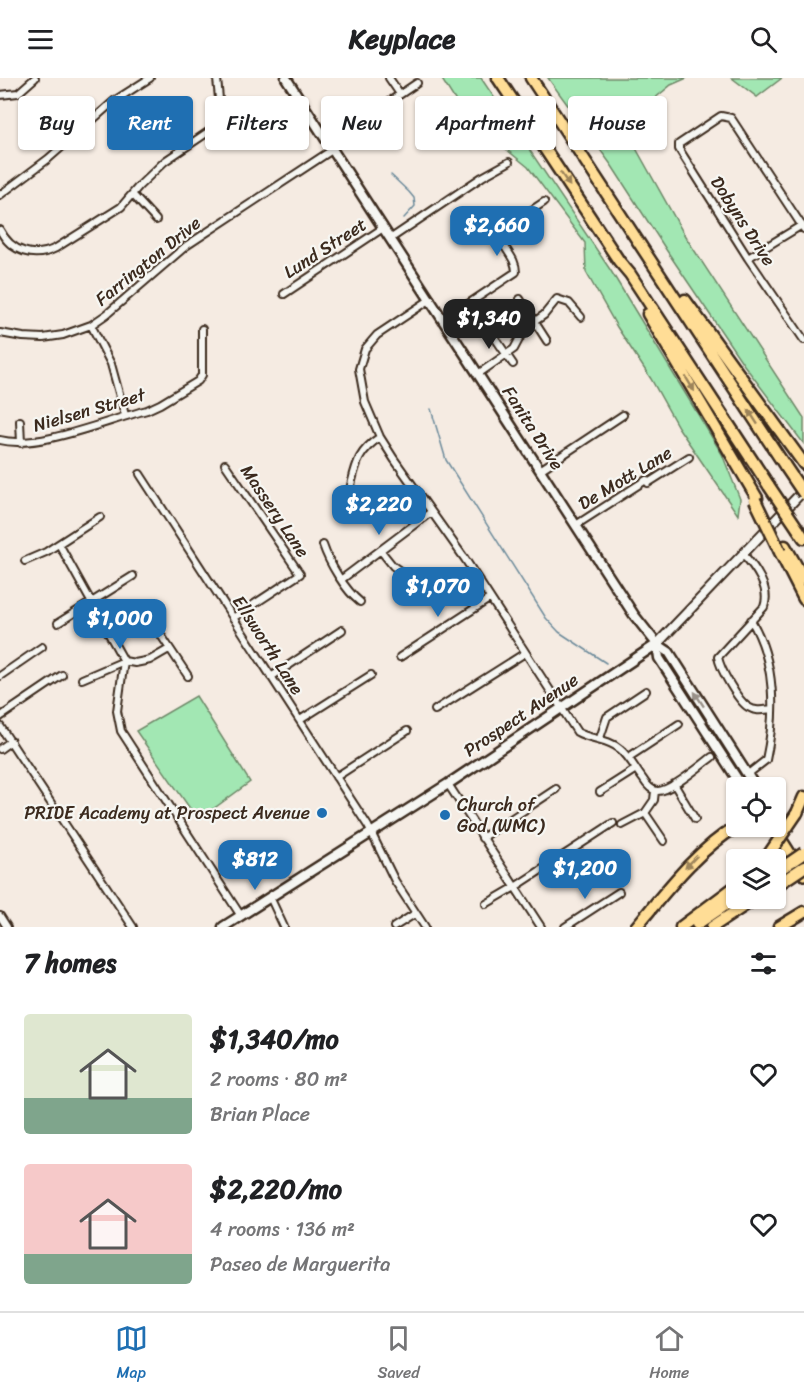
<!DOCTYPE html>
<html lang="en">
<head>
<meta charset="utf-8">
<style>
	:root { --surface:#fff; --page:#f2f2f2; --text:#202124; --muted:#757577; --line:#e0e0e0; --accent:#1f6fb2 }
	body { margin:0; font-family:Sriracha,sans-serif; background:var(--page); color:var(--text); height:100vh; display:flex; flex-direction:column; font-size:22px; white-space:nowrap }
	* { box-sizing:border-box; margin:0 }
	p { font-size:20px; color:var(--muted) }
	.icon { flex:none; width:33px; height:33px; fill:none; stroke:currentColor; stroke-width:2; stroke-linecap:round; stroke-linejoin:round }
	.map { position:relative; height:849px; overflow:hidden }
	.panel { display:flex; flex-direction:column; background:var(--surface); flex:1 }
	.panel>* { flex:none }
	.top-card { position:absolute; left:18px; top:18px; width:768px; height:54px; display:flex; gap:12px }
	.fabs { position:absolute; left:726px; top:699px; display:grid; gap:12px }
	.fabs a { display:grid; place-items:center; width:60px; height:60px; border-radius:6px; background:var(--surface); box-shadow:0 2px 4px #0004; font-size:30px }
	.price { position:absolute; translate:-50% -51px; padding:0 14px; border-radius:12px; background:var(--accent); color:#fff; font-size:20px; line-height:39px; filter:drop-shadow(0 2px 3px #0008) }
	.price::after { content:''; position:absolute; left:50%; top:36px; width:18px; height:14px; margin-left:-9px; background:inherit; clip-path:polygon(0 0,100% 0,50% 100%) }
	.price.on { background:#222; color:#fff }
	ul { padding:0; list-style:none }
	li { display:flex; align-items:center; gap:18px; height:150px; padding:0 24px }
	li span { display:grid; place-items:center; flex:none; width:168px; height:120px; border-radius:6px; color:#555 }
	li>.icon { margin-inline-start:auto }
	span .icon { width:72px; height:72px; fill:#fffc; stroke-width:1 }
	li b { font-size:26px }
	h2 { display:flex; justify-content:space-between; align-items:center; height:72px; padding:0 24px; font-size:26px }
	.pill { padding:0 21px; border-radius:6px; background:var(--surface); box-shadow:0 2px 4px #0004; font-size:21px; line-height:54px }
	.pill.on { background:var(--accent); color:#fff }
	header { display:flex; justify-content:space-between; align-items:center; height:78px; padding:0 24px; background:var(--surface); font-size:27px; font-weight:700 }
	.tab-bar { display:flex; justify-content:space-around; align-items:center; height:84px; border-top:2px solid var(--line); background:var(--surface); font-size:16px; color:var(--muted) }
	.tab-bar a { display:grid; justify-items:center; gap:3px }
	.tab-bar .on { color:var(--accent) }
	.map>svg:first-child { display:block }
	.green { fill:#a2e7b3; stroke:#6e8868; stroke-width:1.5 }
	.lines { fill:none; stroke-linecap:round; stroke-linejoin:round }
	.stream { stroke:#6d8b9b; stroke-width:1.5 }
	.minor-casing { stroke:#3b2a1e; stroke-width:10 }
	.tertiary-casing { stroke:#3b2a1e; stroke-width:12 }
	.secondary-casing { stroke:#3b2a1e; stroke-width:13 }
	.primary-casing { stroke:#3b2a1e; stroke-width:14 }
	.motorway-casing { stroke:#3b2a1e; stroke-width:15 }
	.minor { stroke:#f6f6f2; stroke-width:6 }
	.tertiary { stroke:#f6f6f2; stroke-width:8 }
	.secondary { stroke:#f6f6f2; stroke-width:8 }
	.primary { stroke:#ffdd96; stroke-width:9 }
	.motorway { stroke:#ffdd96; stroke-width:10 }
	.motorway-bridge-casing { stroke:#3b2a1e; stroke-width:15; stroke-linecap:butt }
	.motorway-bridge { stroke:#ffdd96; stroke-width:10 }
	.oneway { fill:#9d845a }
	.oneway2 { fill:#989088 }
	.poi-dot { fill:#1f6fb2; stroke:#f6f6f2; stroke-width:2 }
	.labels { text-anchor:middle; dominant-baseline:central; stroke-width:4.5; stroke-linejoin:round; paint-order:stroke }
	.street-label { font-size:18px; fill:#3b2a1e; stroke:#f6f6f2 }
	.poi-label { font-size:18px; fill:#3b2a1e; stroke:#f6f6f2; text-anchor:start }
</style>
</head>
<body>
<header><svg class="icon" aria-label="menu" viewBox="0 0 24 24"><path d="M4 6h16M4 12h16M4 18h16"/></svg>Keyplace<svg class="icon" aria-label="search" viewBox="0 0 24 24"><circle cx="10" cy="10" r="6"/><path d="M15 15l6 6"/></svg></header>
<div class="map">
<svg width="804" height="849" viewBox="0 0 804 849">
	<rect width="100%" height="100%" fill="#f5ebe2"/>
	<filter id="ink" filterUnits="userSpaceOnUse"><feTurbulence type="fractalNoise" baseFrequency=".0167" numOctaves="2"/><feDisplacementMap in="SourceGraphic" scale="12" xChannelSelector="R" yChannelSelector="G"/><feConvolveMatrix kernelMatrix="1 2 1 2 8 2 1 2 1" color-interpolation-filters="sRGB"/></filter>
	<g filter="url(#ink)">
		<path class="green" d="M441,0h40l130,193 91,150 20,33 18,45 -2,16 -60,-88 -27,-48 -34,-52 -31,-55 -1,-29 -57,-76 -27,-22 -27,-15z
			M548,0h139l-16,7 -48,40 62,111 119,182v26l-60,-79 -77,-114 -55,-85z
			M732,0h50l-25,19z
			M196,618l54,86 -52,38 -62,-89z"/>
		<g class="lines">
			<path class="stream" d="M391,97l18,17 5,6 1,8 -11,12
				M431,331l15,51 100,158 13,14 47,31"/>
			<defs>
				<path id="minor" d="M389,0l11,16
					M0,17l18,-2 17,-15
					M54,32l20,26
					M328,65l89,-60
					M0,117l48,-36 66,-58 36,-23
					M133,117l23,25
					M804,151l-73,-111 -10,-2 -42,28v5l69,109 56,82
					M0,152c11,22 34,29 56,18l65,-41 18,-21 26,-25 46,-31c13,-15 7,-34 6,-52
					M390,161l92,-62 27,-15
					M748,180l54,-33
					M284,216l99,-66
					M431,221l-54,36 -12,14 -6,20 6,33 15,35 14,22 71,100 112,173c14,8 30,6 43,17 10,8 15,20 23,30 3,5 7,11 14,12 13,1 43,-25 55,-34
					M520,221l27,42
					M444,242l72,-48c0,-15 -13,-23 -16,-36l8,-10 36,-24
					M484,244l29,42
					M91,247l20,39 14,51
					M0,255l23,4 20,1 20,-3 28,-10 16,-11 79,-68 146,-96
					M478,296l36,-25 11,-21 19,-13 13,-16 12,4 12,14
					M20,343l1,22
					M0,362c38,10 108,-20 147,-30l13,-6 38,-23 4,-6v-46
					M225,386l75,110 -67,44
					M540,392l83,-55
					M140,396l228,352 27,55 30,46
					M349,415c7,-27 7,-40 31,-56
					M576,447l70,-45 2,3 41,-26
					M59,466l65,117 -7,50 4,20 120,185
					M323,467c6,18 22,45 37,57
					M381,473l12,15 10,7
					M743,476c12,13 28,35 21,53l-46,50c2,12 20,44 30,50 8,5 15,3 24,2
					M25,483l21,-9 54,-35
					M342,501l89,-67
					M147,536l41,62
					M58,545l75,-47
					M400,579l89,-58
					M0,598l42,-29
					M271,599l71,-47
					M82,601l42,-18 11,2 15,-3 19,-11
					M435,632l90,-57
					M0,639l62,-42
					M300,642l71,-45
					M0,648l133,201
					M600,660l7,-21 39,-26
					M0,671l11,-8
					M629,679l50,-33
					M748,696l18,-14c10,-46 10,-98 -15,-140
					M336,699l71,-46
					M448,706l93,143
					M674,706l21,35
					M655,713l-1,9 -9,13 19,28
					M600,714l36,-23
					M622,747l23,-12
					M482,760l74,-49
					M270,819l14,30
					M486,826l29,-17 98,-64
					M0,838l7,11
					M394,849l22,-14
					M565,849l54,-35"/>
				<path id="tertiary" d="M657,566l147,-154"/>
				<path id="secondary" d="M286,0l348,537 23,29 12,8 87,136
					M657,566l2,14 84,130
					M223,849l225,-143 209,-140"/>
				<path id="primary" d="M773,748l31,49"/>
				<path id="motorway" d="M498,0l121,183 11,13 139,212
					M531,0l254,388
					M685,222l119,164
					M648,236l109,184
					M798,451l6,9
					M785,468l19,33
					M780,474l24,47
					M797,735l7,-16
					M697,846l39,-26
					M636,849c31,-37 59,-75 101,-101
					M681,849l55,-41
					M712,849l44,-29
					M779,849l25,-15"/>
			</defs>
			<use href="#minor" class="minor-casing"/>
			<use href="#tertiary" class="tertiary-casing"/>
			<use href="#secondary" class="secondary-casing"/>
			<use href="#primary" class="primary-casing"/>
			<use href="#motorway" class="motorway-casing"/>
			<use href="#minor" class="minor"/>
			<use href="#tertiary" class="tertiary"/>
			<use href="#secondary" class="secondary"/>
			<use href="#primary" class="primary"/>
			<use href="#motorway" class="motorway"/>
			<defs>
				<path id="motorway-bridge" d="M785,388l19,28
					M769,408l29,43
					M755,422l25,52
					M767,779l30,-44
					M776,794l28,-19
					M780,805l24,-16"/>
			</defs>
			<use href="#motorway-bridge" class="motorway-bridge-casing"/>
			<use href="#motorway-bridge" class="motorway-bridge"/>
		</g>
		<defs><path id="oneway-solid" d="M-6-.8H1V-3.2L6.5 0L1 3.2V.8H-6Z" transform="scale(1.5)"/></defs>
		<g class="oneway">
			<use href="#oneway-solid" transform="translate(565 101) rotate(56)"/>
			<use href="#oneway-solid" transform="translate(690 306) rotate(59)"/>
			<use href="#oneway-solid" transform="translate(753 339) rotate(-123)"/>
			<use href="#oneway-solid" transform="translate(691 784) rotate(134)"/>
		</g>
		<use class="oneway2" href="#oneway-solid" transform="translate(699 621) rotate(-123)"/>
	</g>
	<g class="poi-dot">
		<circle cx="322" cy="735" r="6"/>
		<circle cx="445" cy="737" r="6"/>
	</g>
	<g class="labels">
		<g class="street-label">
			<text transform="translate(743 143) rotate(57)">Dobyns Drive</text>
			<text transform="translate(325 170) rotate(-33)">Lund Street</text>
			<text transform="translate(148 183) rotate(-39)">Farrington Drive</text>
			<text transform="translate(89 332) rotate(-16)">Nielsen Street</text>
			<text transform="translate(533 350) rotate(57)">Fanita Drive</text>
			<text transform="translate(625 400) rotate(-31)">De Mott Lane</text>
			<text transform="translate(275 433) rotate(56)">Massery Lane</text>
			<text transform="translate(268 567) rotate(57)">Ellsworth Lane</text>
			<text transform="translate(521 637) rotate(-34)">Prospect Avenue</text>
		</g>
		<g class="poi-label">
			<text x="457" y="727">Church of<tspan x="457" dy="21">God (WMC)</tspan></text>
			<text x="310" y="735" text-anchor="end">PRIDE Academy at Prospect Avenue</text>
		</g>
	</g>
</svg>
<div class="fabs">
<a><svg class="icon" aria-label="locate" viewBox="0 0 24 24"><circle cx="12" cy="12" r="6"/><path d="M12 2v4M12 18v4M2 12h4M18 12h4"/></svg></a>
<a><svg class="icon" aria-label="layers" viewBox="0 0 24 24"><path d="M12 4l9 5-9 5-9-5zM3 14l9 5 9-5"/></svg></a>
</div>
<b class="price" style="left:497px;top:179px">$2,660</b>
<b class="price on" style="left:489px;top:272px">$1,340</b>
<b class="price" style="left:379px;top:458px">$2,220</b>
<b class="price" style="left:438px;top:540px">$1,070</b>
<b class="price" style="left:120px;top:572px">$1,000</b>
<b class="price" style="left:255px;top:813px">$812</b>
<b class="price" style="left:585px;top:822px">$1,200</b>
<div class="top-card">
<a class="pill">Buy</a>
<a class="pill on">Rent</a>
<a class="pill">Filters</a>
<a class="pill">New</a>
<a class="pill">Apartment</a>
<a class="pill">House</a>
</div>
</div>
<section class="panel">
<h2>7 homes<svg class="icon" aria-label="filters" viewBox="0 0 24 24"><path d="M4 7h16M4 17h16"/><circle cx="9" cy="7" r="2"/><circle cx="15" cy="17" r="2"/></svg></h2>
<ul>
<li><span style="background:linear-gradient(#dfe7d0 70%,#7fa58c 0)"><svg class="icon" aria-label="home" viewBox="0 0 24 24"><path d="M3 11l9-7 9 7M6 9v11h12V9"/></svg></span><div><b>$1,340/mo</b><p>2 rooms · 80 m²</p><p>Brian Place</p></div><svg class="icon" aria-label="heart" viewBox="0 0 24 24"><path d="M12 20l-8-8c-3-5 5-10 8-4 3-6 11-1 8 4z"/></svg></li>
<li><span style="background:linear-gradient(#f6c9c9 75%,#7fa58c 0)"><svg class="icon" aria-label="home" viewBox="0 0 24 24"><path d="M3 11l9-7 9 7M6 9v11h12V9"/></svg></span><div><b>$2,220/mo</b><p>4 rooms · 136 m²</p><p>Paseo de Marguerita</p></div><svg class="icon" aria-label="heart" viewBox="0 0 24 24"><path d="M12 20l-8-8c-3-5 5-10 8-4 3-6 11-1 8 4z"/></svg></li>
</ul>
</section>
<nav class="tab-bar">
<a class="on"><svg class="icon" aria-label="map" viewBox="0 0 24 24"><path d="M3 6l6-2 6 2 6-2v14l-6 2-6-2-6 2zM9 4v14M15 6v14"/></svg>Map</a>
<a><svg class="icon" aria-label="saved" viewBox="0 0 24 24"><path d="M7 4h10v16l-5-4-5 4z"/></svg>Saved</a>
<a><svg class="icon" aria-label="home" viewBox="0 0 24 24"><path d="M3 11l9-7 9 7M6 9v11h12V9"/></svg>Home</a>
</nav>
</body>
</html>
